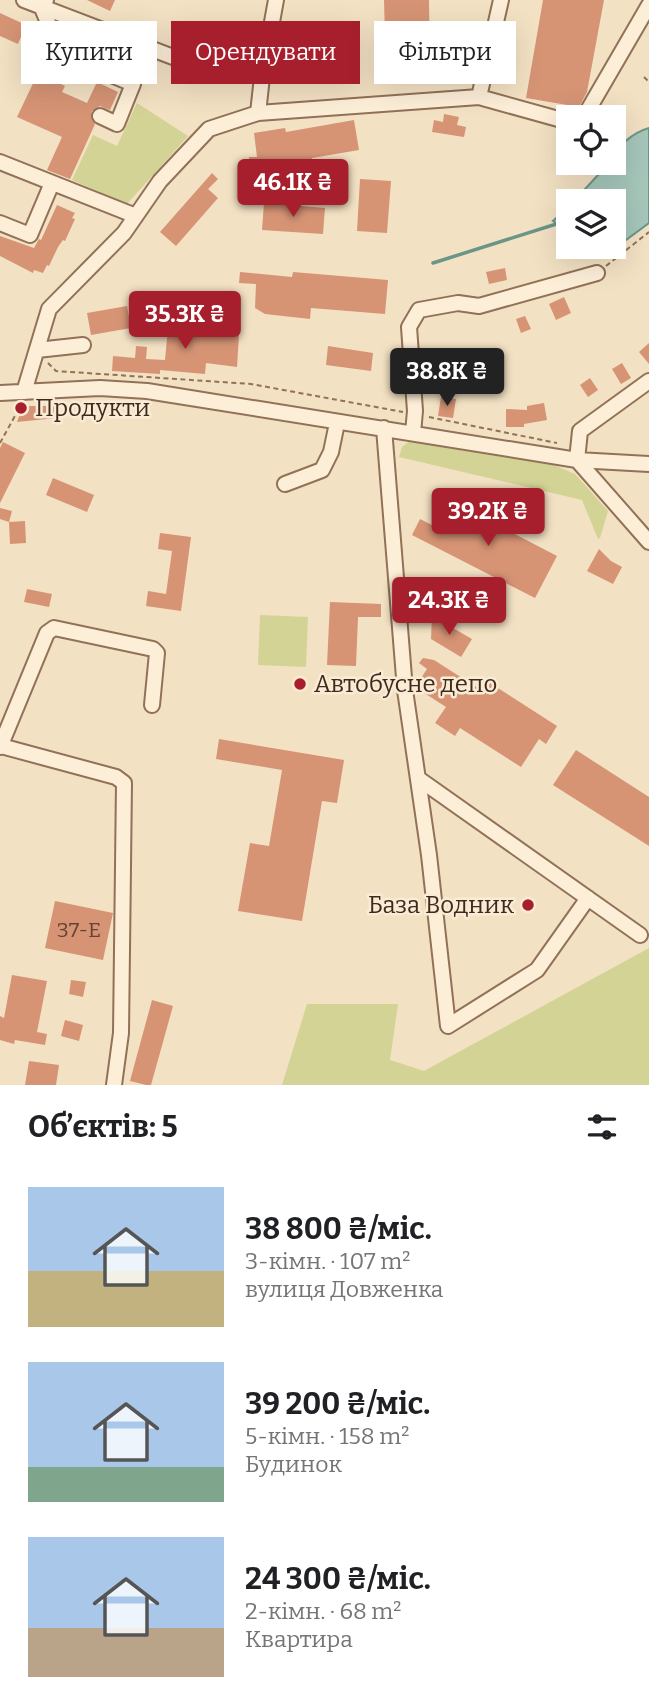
<!DOCTYPE html>
<html lang="uk">
<head>
<meta charset="utf-8">
<style>
	:root { --surface:#fff; --page:#f2f2f2; --text:#202124; --muted:#757577; --accent:#a71f2c }
	body { margin:0; font-family:Bitter,serif; background:var(--page); color:var(--text); height:100vh; display:flex; flex-direction:column; font-size:26px; white-space:nowrap }
	* { box-sizing:border-box; margin:0 }
	p { font-size:23px; color:var(--muted) }
	.icon { flex:none; width:38px; height:38px; fill:none; stroke:currentColor; stroke-width:2; stroke-linecap:round; stroke-linejoin:round }
	.map { position:relative; height:1085px; overflow:hidden }
	.details { display:flex; flex-direction:column; background:var(--surface); flex:1 }
	.details>* { flex:none }
	.guide { position:absolute; left:21px; top:21px; width:607px; height:63px; display:flex; gap:14px }
	.fabs { position:absolute; left:556px; top:105px; display:grid; gap:14px }
	.fabs a { display:grid; place-items:center; width:70px; height:70px; border-radius:0px; background:var(--surface); box-shadow:0 7px 28px #0002; font-size:35px }
	.price { position:absolute; translate:-50% -60px; padding:0 16px; border-radius:7px; background:var(--accent); color:#fff; font-size:23px; line-height:46px; filter:drop-shadow(0 2px 4px #0008) }
	.price::after { content:''; position:absolute; left:50%; top:42px; width:21px; height:16px; margin-left:-10px; background:inherit; clip-path:polygon(0 0,100% 0,50% 100%) }
	.price.active { background:#222; color:#fff }
	ul { padding:0; list-style:none }
	li { display:flex; align-items:center; gap:21px; height:175px; padding:0 28px }
	li span { display:grid; place-items:center; flex:none; width:196px; height:140px; border-radius:0px; color:#555 }
	li>.icon { margin-inline-start:auto }
	span .icon { width:84px; height:84px; fill:#fffc; stroke-width:1 }
	li b { font-size:30px }
	h2 { display:flex; justify-content:space-between; align-items:center; height:84px; padding:0 28px; font-size:30px }
	.tag { padding:0 24px; border-radius:0px; background:var(--surface); box-shadow:0 7px 28px #0002; font-size:24px; line-height:63px }
	.tag.active { background:var(--accent); color:#fff }
	.map>svg:first-child { display:block }
	.green { fill:#d2d395 }
	.water { fill:#a6c6ba; stroke:#6b9687; stroke-width:2 }
	.lines { fill:none; stroke-linecap:round; stroke-linejoin:round }
	.stream { stroke:#6b9687; stroke-width:3.5 }
	.building { fill:#d69475 }
	.minor-casing { stroke:#917157; stroke-width:18 }
	.path { stroke:#917157; stroke-width:2; stroke-dasharray:5 3.5; stroke-linecap:butt }
	.minor { stroke:#fdeed8; stroke-width:14 }
	.poi-dot { fill:#a71f2c; stroke:#faebd4; stroke-width:2.5 }
	.labels { text-anchor:middle; dominant-baseline:central; stroke-width:5; stroke-linejoin:round; paint-order:stroke }
	.number-label { font-size:21px; fill:#654433 }
	.poi-label { font-size:24px; fill:#3f2a1d; stroke:#faebd4; text-anchor:start }
</style>
</head>
<body>
<div class="map">
<svg width="649" height="1085" viewBox="0 0 649 1085">
	<rect width="100%" height="100%" fill="#f3e1c3"/>
	<path class="green" d="M137,103l51,33 -61,68 -55,-24 21,-45 24,11z
		M410,441l139,22 26,11 33,37 -8,27 -2,1 -16,-39 -183,-43 3,-10z
		M260,615l48,2 -2,50 -48,-2z
		M649,948v137h-367l25,-81h91l-8,56 34,11z"/>
	<path class="water" d="M649,128v95l-46,34 -15,-10h26v-46h-40l35,-38h5c0,-17 21,-31 35,-35z
		M569,206v27l-16,-12z"/>
	<g class="lines">
		<path class="stream" d="M433,263l136,-43"/>
	</g>
	<path class="building" d="M87,0h28l-5,11z
		M384,0h45l1,73 -44,1z
		M543,0h61l-17,92 -8,15 -53,-9z
		M0,13l26,12 -8,19 -18,-8z
		M132,23l14,6 -3,6 -14,-5z
		M324,24l8,49 -18,3 -8,-49z
		M135,57l18,8 -9,19 -4,-6 -12,-6z
		M38,73l27,13 -3,6 25,11 10,-21 21,10 -8,18 -10,-4 -8,5 -1,6 4,7 -25,55 -23,-9 15,-33 -45,-20z
		M444,114l15,3 -2,8 9,2 -2,10 -32,-5 2,-12 9,2z
		M354,120l5,30 -47,8 -2,26 -63,-4 2,-23h8l-3,-24 31,-5 1,4z
		M212,173l6,6 -10,10 10,9 -42,48 -16,-14z
		M360,179l31,2 -4,52 -30,-2z
		M264,203l61,5 -2,26 -61,-4z
		M57,205l18,8 -3,5 3,1 -10,22 -2,-1 -5,7 -9,19 -2,-1 -4,8 -9,-3 -1,3 -33,-17v-20l34,12 5,-9 2,1z
		M505,268l2,12 -18,4 -3,-12z
		M240,272l52,5 1,-5 95,8 -3,34 -74,-6 -1,11 -45,-5 -10,-6 1,-24 -17,-1z
		M564,297l7,16 -15,7 -7,-16z
		M127,306l4,22 -40,7 -4,-22z
		M525,316l6,13 -10,4 -5,-14z
		M179,319l31,3 -2,11 31,2 -2,32 -31,-4 -1,11 -45,-4v4l-48,-3 1,-15 22,2 1,-12 11,1 -1,12 19,1 3,-32 10,1z
		M649,343v21l-10,-12z
		M328,346l45,7 -2,18 -45,-6z
		M622,363l9,15 -10,6 -9,-15z
		M590,378l8,12 -10,7 -8,-12z
		M441,397l15,2 -3,19 -15,-2z
		M544,403l3,17 -23,4v3h-18v-18l21,1v-4z
		M23,406h34v12l-40,4z
		M3,442l22,11 -25,50v-55z
		M53,478l41,17 -7,17 -41,-17z
		M443,502l14,7 2,-4 98,51 -22,42 -123,-63 8,-16 12,6z
		M0,508l12,3 -3,11 -9,-3z
		M25,521l1,22 -16,1 -1,-22z
		M160,533l31,4 -10,74 -35,-5 2,-15 18,3 6,-43 -14,-2z
		M599,549l12,12 11,6 -9,17 -26,-13z
		M27,589l25,5 -3,13 -25,-5z
		M330,602l51,2v13h-23l-2,49 -29,-1z
		M432,616l40,23 -11,18 -30,-18z
		M423,658l11,2 50,32 6,-9 67,43 -11,18 -7,-5 -18,28 -61,-39 -5,8 -20,-13 11,-16 -31,-20 12,-18 -8,-6z
		M219,739l125,21 -7,43 -15,-2 -20,120 -64,-10 12,-68 19,3 13,-76 -66,-11z
		M576,750l73,47v49l-96,-61z
		M55,901l58,12 -10,47 -58,-12z
		M12,975l35,6 -10,51 10,2 -2,11 -30,-5 -1,4 -14,-4v-24l4,2z
		M71,980l15,2 -3,15 -14,-3z
		M152,1000l21,6 -22,79h-5l-16,-4z
		M65,1020l18,5 -4,16 -18,-5z
		M29,1061l30,4 -3,20h-31z"/>
	<g class="lines">
		<defs>
			<path id="minor" d="M24,0l183,70
				M46,0l-4,8 19,46 72,30 -16,40 -17,-8
				M479,97l22,-97
				M258,113l221,-16 90,25
				M584,117l65,-112
				M0,162l136,54
				M0,223l30,12 22,-52
				M37,350l46,-5
				M24,392l25,-83 75,-76 36,-52 49,-52 49,-16 4,-36 14,-77
				M0,393l100,-5 47,3 430,69 72,4
				M384,428l21,262 24,165 19,171 89,-56 51,-72
				M413,433l2,-22 -6,-84 10,-17 39,-7 21,3 118,-33
				M577,460l3,-29 69,-50
				M577,460l72,82
				M285,484l37,-14 9,-18 6,-29
				M1,746l115,31 8,6 -3,250 -7,52
				M0,747l47,-114 7,-5 99,21 4,4 -5,52
				M419,779l221,156"/>
		</defs>
		<use href="#minor" class="minor-casing"/>
		<path class="path" d="M644,77l5,5
			M606,266l43,-34
			M48,363l8,8 195,13 152,28
			M429,417l128,26
			M0,443l21,-38"/>
		<use href="#minor" class="minor"/>
	</g>
	<g class="poi-dot">
		<circle cx="21" cy="408" r="7"/>
		<circle cx="300" cy="684" r="7"/>
		<circle cx="528" cy="905" r="7"/>
	</g>
	<g class="labels">
		<g class="number-label">
			<text x="79" y="930">37-Е</text>
		</g>
		<g class="poi-label">
			<text x="35" y="408">Продукти</text>
			<text x="314" y="684">Автобусне депо</text>
			<text x="514" y="905" text-anchor="end">База Водник</text>
		</g>
	</g>
</svg>
<div class="fabs">
<a><svg class="icon" aria-label="locate" viewBox="0 0 24 24"><circle cx="12" cy="12" r="6"/><path d="M12 2v4M12 18v4M2 12h4M18 12h4"/></svg></a>
<a><svg class="icon" aria-label="layers" viewBox="0 0 24 24"><path d="M12 4l9 5-9 5-9-5zM3 14l9 5 9-5"/></svg></a>
</div>
<b class="price" style="left:293px;top:219px">46.1K ₴</b>
<b class="price" style="left:185px;top:351px">35.3K ₴</b>
<b class="price active" style="left:447px;top:408px">38.8K ₴</b>
<b class="price" style="left:488px;top:548px">39.2K ₴</b>
<b class="price" style="left:449px;top:637px">24.3K ₴</b>
<div class="guide">
<a class="tag">Купити</a>
<a class="tag active">Орендувати</a>
<a class="tag">Фільтри</a>
</div>
</div>
<section class="details">
<h2>Об’єктів: 5<svg class="icon" aria-label="filters" viewBox="0 0 24 24"><path d="M4 7h16M4 17h16"/><circle cx="9" cy="7" r="2"/><circle cx="15" cy="17" r="2"/></svg></h2>
<ul>
<li><span style="background:linear-gradient(#a9c7e8 60%,#c2b280 0)"><svg class="icon" aria-label="home" viewBox="0 0 24 24"><path d="M3 11l9-7 9 7M6 9v11h12V9"/></svg></span><div><b>38 800 ₴/міс.</b><p>3-кімн. · 107 m²</p><p>вулиця Довженка</p></div></li>
<li><span style="background:linear-gradient(#a9c7e8 75%,#7fa58c 0)"><svg class="icon" aria-label="home" viewBox="0 0 24 24"><path d="M3 11l9-7 9 7M6 9v11h12V9"/></svg></span><div><b>39 200 ₴/міс.</b><p>5-кімн. · 158 m²</p><p>Будинок</p></div></li>
<li><span style="background:linear-gradient(#a9c7e8 65%,#b9a48a 0)"><svg class="icon" aria-label="home" viewBox="0 0 24 24"><path d="M3 11l9-7 9 7M6 9v11h12V9"/></svg></span><div><b>24 300 ₴/міс.</b><p>2-кімн. · 68 m²</p><p>Квартира</p></div></li>
</ul>
</section>
</body>
</html>
